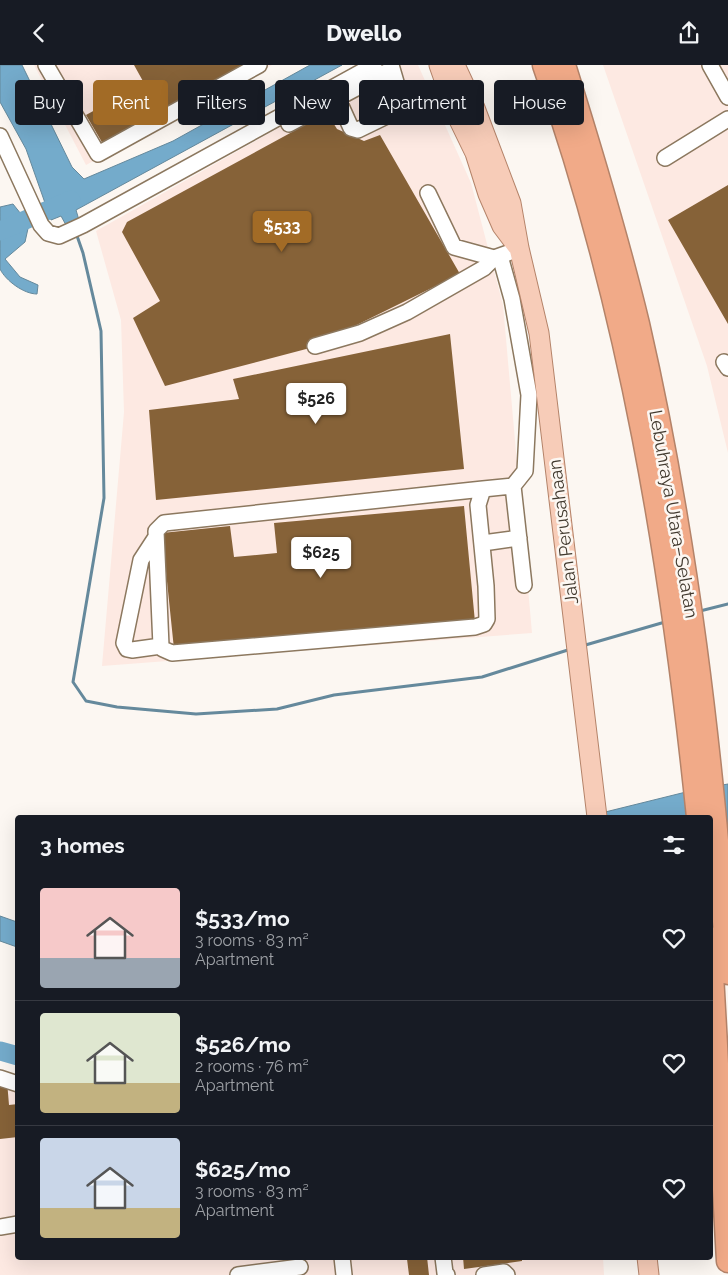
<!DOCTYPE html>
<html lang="en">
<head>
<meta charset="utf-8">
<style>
	:root { --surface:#171b24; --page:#20242c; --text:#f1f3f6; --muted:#9ea1a6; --line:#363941; --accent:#a26b26 }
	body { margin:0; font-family:Raleway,sans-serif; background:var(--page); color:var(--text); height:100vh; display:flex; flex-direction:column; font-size:19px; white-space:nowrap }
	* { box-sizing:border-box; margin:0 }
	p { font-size:16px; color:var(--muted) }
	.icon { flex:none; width:28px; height:28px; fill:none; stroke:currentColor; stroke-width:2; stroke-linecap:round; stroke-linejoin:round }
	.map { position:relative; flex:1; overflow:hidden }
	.side { position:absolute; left:15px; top:750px; width:698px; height:445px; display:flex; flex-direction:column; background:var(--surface); border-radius:5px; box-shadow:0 5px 20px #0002 }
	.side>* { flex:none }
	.guide { position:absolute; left:15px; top:15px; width:699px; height:45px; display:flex; gap:10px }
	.price { position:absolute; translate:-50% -42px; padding:0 11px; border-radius:5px; background:#fff; color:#222; font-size:16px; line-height:32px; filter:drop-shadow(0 1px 2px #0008) }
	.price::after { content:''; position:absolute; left:50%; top:30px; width:15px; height:11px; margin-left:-8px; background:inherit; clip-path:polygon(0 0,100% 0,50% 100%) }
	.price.on { background:var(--accent); color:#fff }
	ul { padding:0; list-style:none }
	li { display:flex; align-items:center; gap:15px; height:125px; padding:0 25px }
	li+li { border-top:1px solid var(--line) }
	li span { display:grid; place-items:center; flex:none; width:140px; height:100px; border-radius:5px; color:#555 }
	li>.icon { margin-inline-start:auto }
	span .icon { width:60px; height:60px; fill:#fffc; stroke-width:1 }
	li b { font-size:21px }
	h2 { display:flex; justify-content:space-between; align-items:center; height:60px; padding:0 25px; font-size:21px }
	.pill { padding:0 18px; border-radius:5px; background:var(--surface); box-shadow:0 5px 20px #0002; font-size:18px; line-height:45px }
	.pill.on { background:var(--accent); color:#fff }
	header { display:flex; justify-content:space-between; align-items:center; height:65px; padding:0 25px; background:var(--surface); font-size:22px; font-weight:800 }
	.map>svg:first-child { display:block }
	.industrial { fill:#fde9e2 }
	.water { fill:#74abcb; stroke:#65899c }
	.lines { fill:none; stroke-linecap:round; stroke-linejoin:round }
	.stream { stroke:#65899c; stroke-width:3 }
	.river { stroke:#74abcb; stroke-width:19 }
	.building { fill:#866238 }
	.minor-casing { stroke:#8c785f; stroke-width:18 }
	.major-casing { stroke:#b48369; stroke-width:21 }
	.highway-casing { stroke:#b48369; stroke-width:25 }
	.minor { stroke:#fff; stroke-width:15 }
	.major { stroke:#f7ccb8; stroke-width:19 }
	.highway { stroke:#f1aa88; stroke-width:22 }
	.labels { text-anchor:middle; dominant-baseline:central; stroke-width:5; stroke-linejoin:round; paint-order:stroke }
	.street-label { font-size:18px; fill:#423a2f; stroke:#fcf7f2 }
</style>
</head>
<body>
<header><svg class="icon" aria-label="back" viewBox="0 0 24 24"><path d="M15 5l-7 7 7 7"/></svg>Dwello<svg class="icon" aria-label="share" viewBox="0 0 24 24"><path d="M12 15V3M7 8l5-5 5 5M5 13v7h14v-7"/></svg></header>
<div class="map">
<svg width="728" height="1210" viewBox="0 0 728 1210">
	<rect width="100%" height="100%" fill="#fcf7f2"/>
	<path class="industrial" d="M34,0h238l-186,100z
		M390,0h28l53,118 32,122 29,328 -430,33 22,-254 -3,-92 -25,-89z
		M603,0h125v388l-21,-87z
		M0,1005l17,5 1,182h585l1,18h-604z"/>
	<path class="water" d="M0,0h22l50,102 12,12 89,-38 137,-76h32l-266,145 3,10 -13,5 -5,-9 -10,4 -25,-71 -26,-47z
		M13,139l16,20 -4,18 -20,17 15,18 18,8 -1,9c-13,0 -31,-13 -37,-25 0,-9 0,-50 0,-62z
		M728,719v55l-18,-22h-125l109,-27z
		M0,851l17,6v25l-17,-6z"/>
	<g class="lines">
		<path class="stream" d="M76,168l7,20 18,78 3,167 -31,184 13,19 31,6 79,7 81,-5 57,-14 148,-18 89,-28
			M700,546l28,-7
			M582,581l83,-24"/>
		<path class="river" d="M0,166l71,-31
			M0,986l18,5"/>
	</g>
	<path class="building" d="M134,0h113l-144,79 -17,-29 58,-32z
		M327,48l10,16 27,12 16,-6 80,139 -150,74 -145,38 -32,-68 27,-17 -38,-69 5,-10z
		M728,120v139l-60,-104z
		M450,269l14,135 -308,31 -7,-90 90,-11 -6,-20z
		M464,441l11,116 -301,27 -12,-116 68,-7 4,31 43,-4 -3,-30z
		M0,1016h7l2,24 9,-1v33l-18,2z
		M427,1192l2,18h-20l-2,-16z
		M463,1192h59v4l-58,8z"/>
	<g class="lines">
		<defs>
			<path id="minor" d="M46,0l52,89 161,-89
				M710,0l18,32
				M337,32l14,31 7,2 39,-19 4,-12 -10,-34
				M289,59l103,-55
				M0,71l41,89 7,8 11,3 24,-11 291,-160
				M665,93l63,-39
				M428,128l26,54 40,11
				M315,281l45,-13 47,-21 77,-44 10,-10 14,-5
				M724,297l4,6
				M513,421l11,99
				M483,424l-319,34 -8,8 5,115 2,3 9,4 303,-26 9,-3 3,-5 -1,-33 -8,-81 5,-16 30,-3 12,-15 4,-76 -17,-96 -12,-43
				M156,472l-15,23 -17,83 3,6 5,1 29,-4
				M483,478l36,-5
				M0,1013l18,6
				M0,1162l18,-3
				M342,1192l2,18
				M443,1192l2,16 2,2
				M238,1210l62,-8
				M484,1210l20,-3 3,3"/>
			<path id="major" d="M439,0l18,51 18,37 13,41 14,32 15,20
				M455,0l20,43 36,95 8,45 20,85 58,484
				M647,1192l2,18"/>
			<path id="highway" d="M544,0c86,242 128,498 154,752
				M564,0c27,86 53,172 74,259 49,214 74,431 90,649
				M710,873l18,323"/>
		</defs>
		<use href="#minor" class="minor-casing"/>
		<use href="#major" class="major-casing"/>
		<use href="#highway" class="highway-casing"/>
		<use href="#minor" class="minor"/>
		<use href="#major" class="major"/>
		<use href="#highway" class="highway"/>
	</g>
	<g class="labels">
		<g class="street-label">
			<text transform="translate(674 449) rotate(80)">Lebuhraya Utara–Selatan</text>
			<text transform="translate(563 467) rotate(-97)">Jalan Perusahaan</text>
		</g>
	</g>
</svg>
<b class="price on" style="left:282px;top:188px">$533</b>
<b class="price" style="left:316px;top:360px">$526</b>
<b class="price" style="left:321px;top:514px">$625</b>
<div class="guide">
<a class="pill">Buy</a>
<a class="pill on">Rent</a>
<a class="pill">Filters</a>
<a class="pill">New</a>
<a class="pill">Apartment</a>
<a class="pill">House</a>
</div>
<section class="side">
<h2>3 homes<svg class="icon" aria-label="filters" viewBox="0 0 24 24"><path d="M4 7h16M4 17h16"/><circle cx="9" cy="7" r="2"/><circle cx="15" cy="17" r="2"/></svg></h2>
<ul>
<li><span style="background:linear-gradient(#f6c9c9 70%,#9aa5b1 0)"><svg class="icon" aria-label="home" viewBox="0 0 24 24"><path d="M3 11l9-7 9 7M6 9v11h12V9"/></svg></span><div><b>$533/mo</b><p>3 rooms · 83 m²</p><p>Apartment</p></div><svg class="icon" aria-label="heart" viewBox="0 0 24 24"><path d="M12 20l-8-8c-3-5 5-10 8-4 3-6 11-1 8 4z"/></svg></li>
<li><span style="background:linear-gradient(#dfe7d0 70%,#c2b280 0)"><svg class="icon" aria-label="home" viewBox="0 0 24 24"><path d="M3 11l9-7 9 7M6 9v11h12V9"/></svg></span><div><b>$526/mo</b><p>2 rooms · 76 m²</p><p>Apartment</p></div><svg class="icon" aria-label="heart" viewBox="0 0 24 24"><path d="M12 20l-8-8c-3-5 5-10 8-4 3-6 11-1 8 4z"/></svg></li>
<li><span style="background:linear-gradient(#c9d6e8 70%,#c2b280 0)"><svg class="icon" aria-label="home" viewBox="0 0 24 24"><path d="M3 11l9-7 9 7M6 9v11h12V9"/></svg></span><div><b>$625/mo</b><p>3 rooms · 83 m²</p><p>Apartment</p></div><svg class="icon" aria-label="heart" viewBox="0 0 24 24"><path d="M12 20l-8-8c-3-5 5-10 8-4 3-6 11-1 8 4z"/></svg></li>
</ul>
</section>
</div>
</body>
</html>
